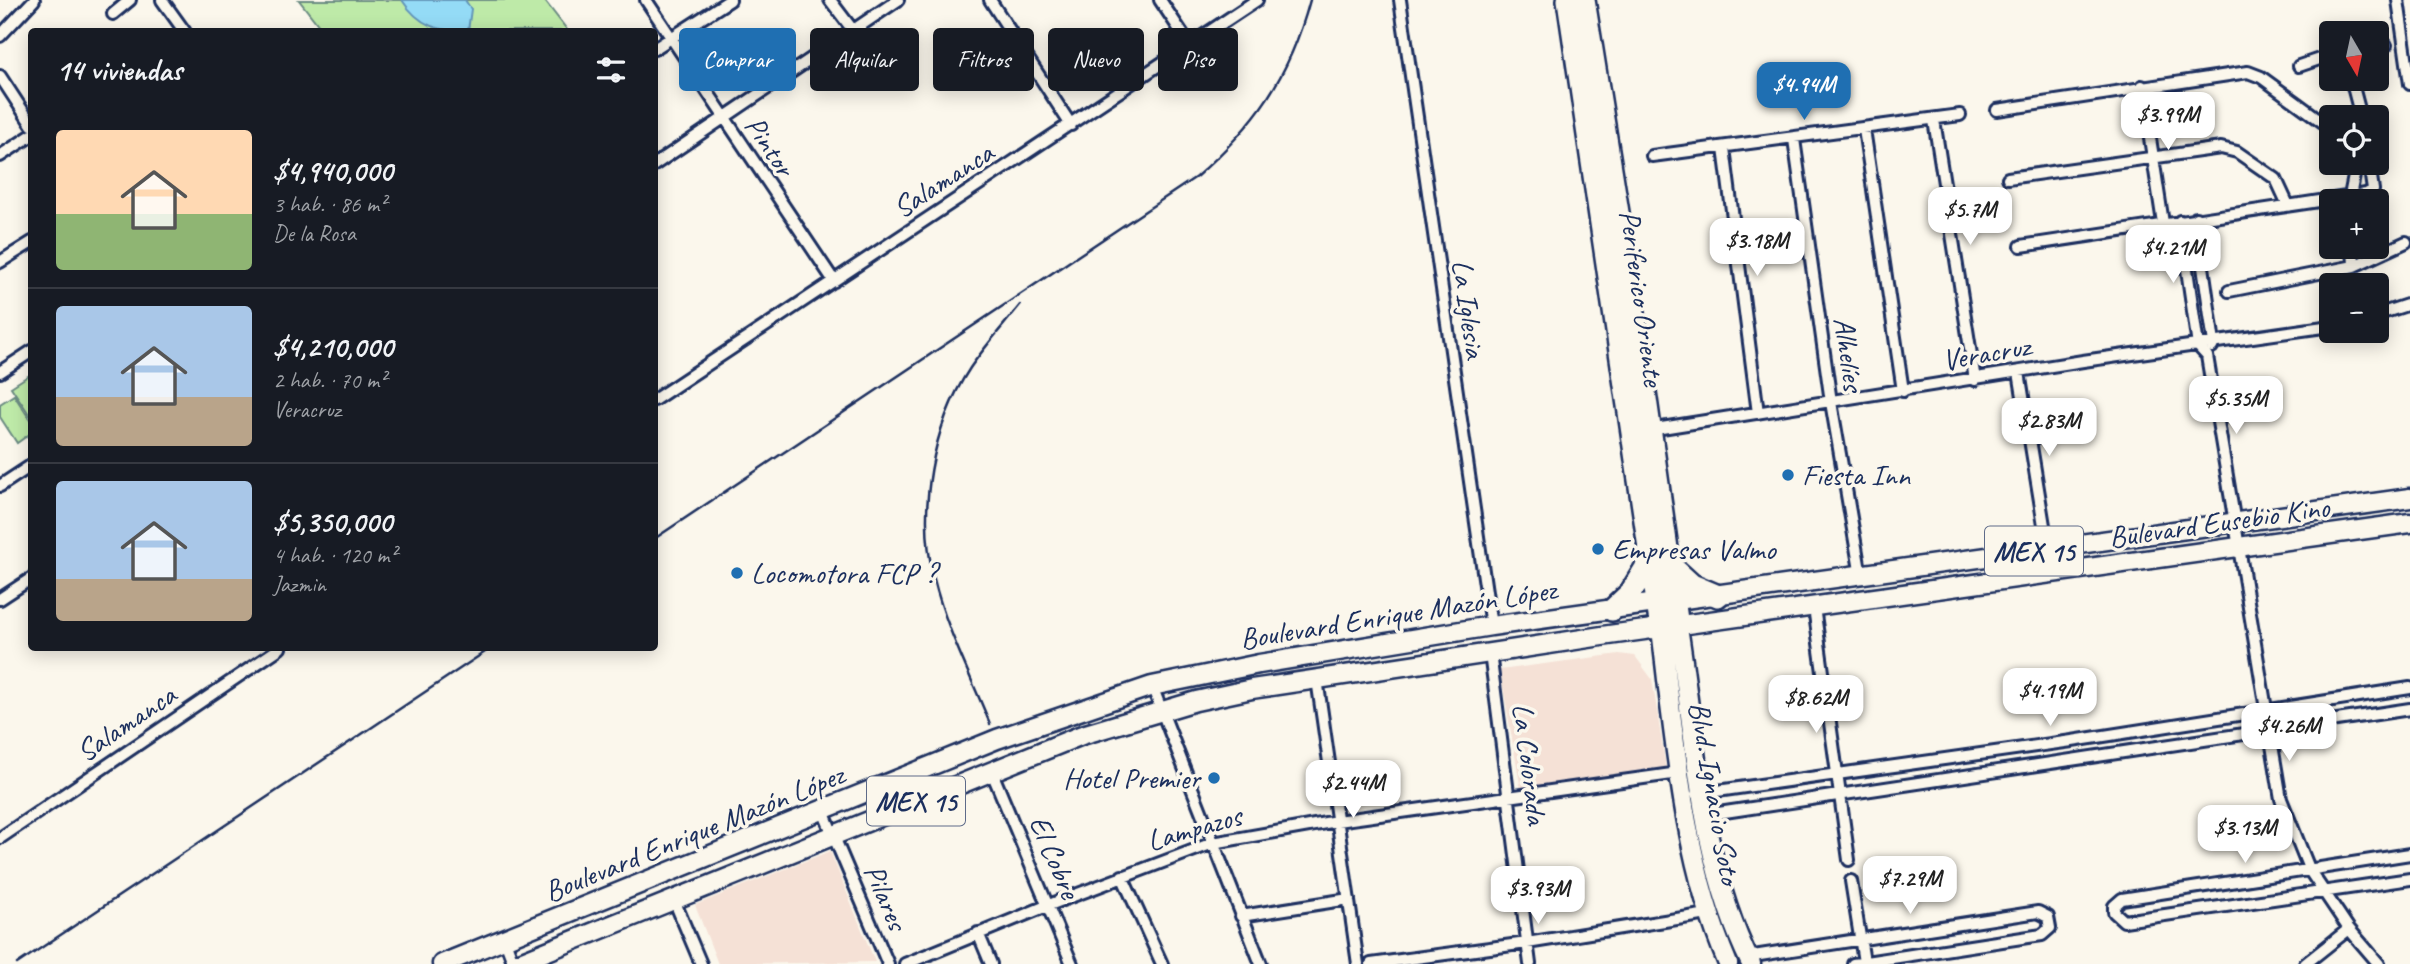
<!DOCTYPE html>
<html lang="es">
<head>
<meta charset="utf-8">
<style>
	:root { --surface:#171b24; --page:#242831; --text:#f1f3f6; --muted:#9ea1a6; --line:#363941; --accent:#1f6fb2 }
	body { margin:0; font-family:Caveat,sans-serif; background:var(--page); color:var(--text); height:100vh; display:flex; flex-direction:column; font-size:26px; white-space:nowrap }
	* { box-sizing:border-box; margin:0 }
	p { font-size:23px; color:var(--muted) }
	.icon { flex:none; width:38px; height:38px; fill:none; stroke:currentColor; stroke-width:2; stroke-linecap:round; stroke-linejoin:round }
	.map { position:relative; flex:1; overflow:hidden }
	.side { position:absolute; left:28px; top:28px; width:630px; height:623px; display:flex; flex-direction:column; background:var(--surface); border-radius:7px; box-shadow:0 4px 18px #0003 }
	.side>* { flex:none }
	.guide { position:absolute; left:679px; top:28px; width:665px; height:63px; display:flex; gap:14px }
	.needle { width:46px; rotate:171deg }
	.tools { position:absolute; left:2319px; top:21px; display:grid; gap:14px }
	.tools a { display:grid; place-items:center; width:70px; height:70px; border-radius:7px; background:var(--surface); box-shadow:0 4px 18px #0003; font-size:35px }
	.price { position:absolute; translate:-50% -60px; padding:0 16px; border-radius:14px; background:#fff; color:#222; font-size:23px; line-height:46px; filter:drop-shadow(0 2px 4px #0008) }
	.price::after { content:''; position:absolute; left:50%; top:42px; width:21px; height:16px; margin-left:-10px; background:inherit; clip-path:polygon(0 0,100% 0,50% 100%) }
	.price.on { background:var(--accent); color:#fff }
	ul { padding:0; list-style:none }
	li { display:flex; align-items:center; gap:21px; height:175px; padding:0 28px }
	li+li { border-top:2px solid var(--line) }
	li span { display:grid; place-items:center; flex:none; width:196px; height:140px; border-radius:7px; color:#555 }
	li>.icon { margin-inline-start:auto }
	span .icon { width:84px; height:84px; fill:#fffc; stroke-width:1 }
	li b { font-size:30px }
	h2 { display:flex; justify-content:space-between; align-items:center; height:84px; padding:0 28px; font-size:30px }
	.pill { padding:0 24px; border-radius:7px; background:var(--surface); box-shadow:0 4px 18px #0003; font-size:24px; line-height:63px }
	.pill.on { background:var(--accent); color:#fff }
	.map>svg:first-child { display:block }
	.built { fill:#f5e1d6 }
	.green { fill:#beeaa8; stroke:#6c8c83; stroke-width:2 }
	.water { fill:#94dbf6; stroke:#6496b9; stroke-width:2 }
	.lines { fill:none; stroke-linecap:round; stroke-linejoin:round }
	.street-casing { stroke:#1b2f5e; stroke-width:16 }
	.primary-casing { stroke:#1b2f5e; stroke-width:23 }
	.highway-casing { stroke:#1b2f5e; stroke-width:26 }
	.street { stroke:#fbf7ec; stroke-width:10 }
	.primary { stroke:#fbf7ec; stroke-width:18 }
	.highway { stroke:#fbf7ec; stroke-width:21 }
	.rail { stroke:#1b2f5e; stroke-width:2.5 }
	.poi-dot { fill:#1f6fb2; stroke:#fbf7ec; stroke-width:2.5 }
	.labels { text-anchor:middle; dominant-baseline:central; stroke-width:7; stroke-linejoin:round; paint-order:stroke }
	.shield { fill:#fbf7ec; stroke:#5e6b89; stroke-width:2 }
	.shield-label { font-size:28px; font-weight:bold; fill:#1b2f5e }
	.street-label { font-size:30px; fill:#1b2f5e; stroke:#fbf7ec }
	.poi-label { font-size:30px; fill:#1b2f5e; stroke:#fbf7ec; text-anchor:start }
</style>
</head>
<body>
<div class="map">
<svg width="2410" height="964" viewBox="0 0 2410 964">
	<rect width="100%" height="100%" fill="#fbf7ec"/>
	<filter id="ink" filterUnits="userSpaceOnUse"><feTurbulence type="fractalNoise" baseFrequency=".0143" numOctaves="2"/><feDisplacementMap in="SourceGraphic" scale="14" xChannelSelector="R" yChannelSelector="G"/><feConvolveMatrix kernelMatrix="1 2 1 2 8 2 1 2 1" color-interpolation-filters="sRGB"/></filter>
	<g filter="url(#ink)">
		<path class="built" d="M1619,654l16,2 17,23 14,89 -145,22 -21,-120z
			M830,851l45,111 -157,2 -23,-59z"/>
		<path class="green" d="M299,0h245l24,31h-245z
			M31,374v43l-20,-30z
			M14,395l17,26v12l-14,10 -17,-26v-13z"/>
		<path class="water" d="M402,0h63l6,9 -3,22c-29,1 -49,-5 -66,-31z"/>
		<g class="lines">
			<defs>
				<path id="street" d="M162,0l23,32
					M646,0l188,281
					M830,0l22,29
					M990,0l81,125
					M1160,0l30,45
					M1400,0l91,626
					M2398,0l12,84
					M113,14l17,-14
					M0,36l34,-36
					M2376,47l10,-2
					M654,49l76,-49
					M2299,66l32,-11
					M0,76l32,49
					M2351,79l10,38
					M2142,86l21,137
					M1997,110l251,-38 13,5 70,51
					M1934,120l41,260
					M1864,129l39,262
					M1794,139l37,263 30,174
					M1724,148l34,265
					M0,156l32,-21
					M1652,156l308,-41
					M654,165l244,-165
					M2008,178l213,-30 16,4 39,27 12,26
					M2349,201l5,-25 -3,-13
					M2196,218l18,125 -2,4
					M2180,221l18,125 9,10 74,443 29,72 39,58 30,35
					M2021,246l345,-52 7,-4 -4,-27
					M2353,247l1,19
					M0,262l32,-20
					M2229,291l125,-25 52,-24
					M2376,315l34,-11
					M0,372l32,-21
					M2019,372l29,178
					M654,400l603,-400
					M1649,430l434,-69 248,-35
					M0,486l32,-21
					M0,599l32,-21
					M1814,607l35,253
					M1490,653l40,311
					M1317,679l41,285
					M1152,686l109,278
					M991,770l81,194
					M1696,794l376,-53 338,-53
					M823,811l65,153
					M1705,815l705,-106
					M0,838l280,-190
					M2410,854l-288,45 -8,7v6l10,9 286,-42
					M1122,876l40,88
					M1851,881l13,81
					M674,900l27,64
					M1241,916l108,-17
					M978,933l13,31
					M505,940l9,24
					M1747,957l291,-45 10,5 2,11 -8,7 -189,29
					M905,964l144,-59 164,-62 124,-22 342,-48
					M1371,964l156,-21 181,-29
					M2305,964l44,-35"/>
				<path id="primary" d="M1678,627c18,112 21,233 73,337
					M1661,629c14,112 22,230 67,335
					M442,964l555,-225 155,-53 107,-22 232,-38 919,-128
					M515,964l567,-229 114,-34 56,-12 350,-53 808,-113"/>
				<path id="highway" d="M1568,0l93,629
					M1584,0l49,306 45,321
					M1669,564l23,21 26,11
					M1612,610l19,-18 20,-33"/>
			</defs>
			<use href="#street" class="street-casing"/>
			<use href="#primary" class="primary-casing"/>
			<use href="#highway" class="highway-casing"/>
			<use href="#street" class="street"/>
			<use href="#primary" class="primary"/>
			<use href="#highway" class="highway"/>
			<path class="rail" d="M654,539l542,-362c60,-53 93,-99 114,-177
				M990,724c-19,-48 -44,-95 -56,-145 -17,-68 -2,-153 36,-211 15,-22 34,-43 50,-63
				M17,964l474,-316"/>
		</g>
	</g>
	<g class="poi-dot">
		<circle cx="1788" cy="475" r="7"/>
		<circle cx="1598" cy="549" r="7"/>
		<circle cx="737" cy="573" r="7"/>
		<circle cx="1214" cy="778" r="7"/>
	</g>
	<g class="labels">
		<g class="shield">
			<rect x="1985" y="526.5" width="98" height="49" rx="5"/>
			<rect x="867" y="776.5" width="98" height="49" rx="5"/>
		</g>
		<g class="shield-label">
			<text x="2034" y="551">MEX 15</text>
			<text x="916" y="801">MEX 15</text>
		</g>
		<g class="street-label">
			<text transform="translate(770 146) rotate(56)">Pintor</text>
			<text transform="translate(943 180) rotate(-33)">Salamanca</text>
			<text transform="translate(1642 298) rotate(82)">Periferico Oriente</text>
			<text transform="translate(1469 309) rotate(82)">La Iglesia</text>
			<text transform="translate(1986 353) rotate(-10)">Veracruz</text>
			<text transform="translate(1849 354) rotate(82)">Alhelíes</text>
			<text transform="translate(2219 522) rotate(-8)">Bulevard Eusebio Kino</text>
			<text transform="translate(1398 614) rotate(-9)">Boulevard Enrique Mazón López</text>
			<text transform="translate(126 723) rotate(-34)">Salamanca</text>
			<text transform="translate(1530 764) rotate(83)">La Colorada</text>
			<text transform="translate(1715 793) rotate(80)">Blvd. Ignacio Soto</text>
			<text transform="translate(1194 828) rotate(-16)">Lampazos</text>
			<text transform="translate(694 833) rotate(-22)">Boulevard Enrique Mazón López</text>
			<text transform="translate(1055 857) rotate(67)">El Cobre</text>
			<text transform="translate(886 897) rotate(67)">Pilares</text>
		</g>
		<g class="poi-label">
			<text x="1802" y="475">Fiesta Inn</text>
			<text x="1612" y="549">Empresas Valmo</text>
			<text x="751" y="573">Locomotora FCP ?</text>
			<text x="1200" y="778" text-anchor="end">Hotel Premier</text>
		</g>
	</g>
</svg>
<div class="tools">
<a><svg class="needle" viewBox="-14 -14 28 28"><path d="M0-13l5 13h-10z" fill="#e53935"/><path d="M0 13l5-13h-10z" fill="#9ea1a6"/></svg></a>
<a><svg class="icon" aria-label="locate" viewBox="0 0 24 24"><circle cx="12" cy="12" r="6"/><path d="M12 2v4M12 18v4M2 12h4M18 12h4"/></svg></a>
<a>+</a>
<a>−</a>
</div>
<b class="price on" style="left:1804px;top:122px">$4.94M</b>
<b class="price" style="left:2168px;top:152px">$3.99M</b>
<b class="price" style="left:1970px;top:247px">$5.7M</b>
<b class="price" style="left:1757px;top:278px">$3.18M</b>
<b class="price" style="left:2173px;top:285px">$4.21M</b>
<b class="price" style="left:2236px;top:436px">$5.35M</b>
<b class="price" style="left:2049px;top:458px">$2.83M</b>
<b class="price" style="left:2050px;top:728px">$4.19M</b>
<b class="price" style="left:1816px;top:735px">$8.62M</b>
<b class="price" style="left:2289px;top:763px">$4.26M</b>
<b class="price" style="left:1353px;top:820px">$2.44M</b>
<b class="price" style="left:2245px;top:865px">$3.13M</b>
<b class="price" style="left:1910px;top:916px">$7.29M</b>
<b class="price" style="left:1538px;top:926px">$3.93M</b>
<div class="guide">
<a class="pill on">Comprar</a>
<a class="pill">Alquilar</a>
<a class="pill">Filtros</a>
<a class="pill">Nuevo</a>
<a class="pill">Piso</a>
</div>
<section class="side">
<h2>14 viviendas<svg class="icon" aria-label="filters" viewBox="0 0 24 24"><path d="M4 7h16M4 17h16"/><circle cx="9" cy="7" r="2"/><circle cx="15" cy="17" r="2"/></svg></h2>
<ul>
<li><span style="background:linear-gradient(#ffd9b3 60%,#8fb573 0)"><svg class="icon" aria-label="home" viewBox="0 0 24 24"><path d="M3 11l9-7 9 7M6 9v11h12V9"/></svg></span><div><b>$4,940,000</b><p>3 hab. · 86 m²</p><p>De la Rosa</p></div></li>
<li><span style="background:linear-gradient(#a9c7e8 65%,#b9a48a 0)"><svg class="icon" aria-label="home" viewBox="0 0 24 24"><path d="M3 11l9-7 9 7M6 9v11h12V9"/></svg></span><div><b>$4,210,000</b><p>2 hab. · 70 m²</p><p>Veracruz</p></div></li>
<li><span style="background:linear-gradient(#a9c7e8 70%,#b9a48a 0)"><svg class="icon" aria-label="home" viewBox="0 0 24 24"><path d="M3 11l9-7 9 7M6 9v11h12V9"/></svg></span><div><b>$5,350,000</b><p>4 hab. · 120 m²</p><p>Jazmin</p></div></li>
</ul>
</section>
</div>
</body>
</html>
